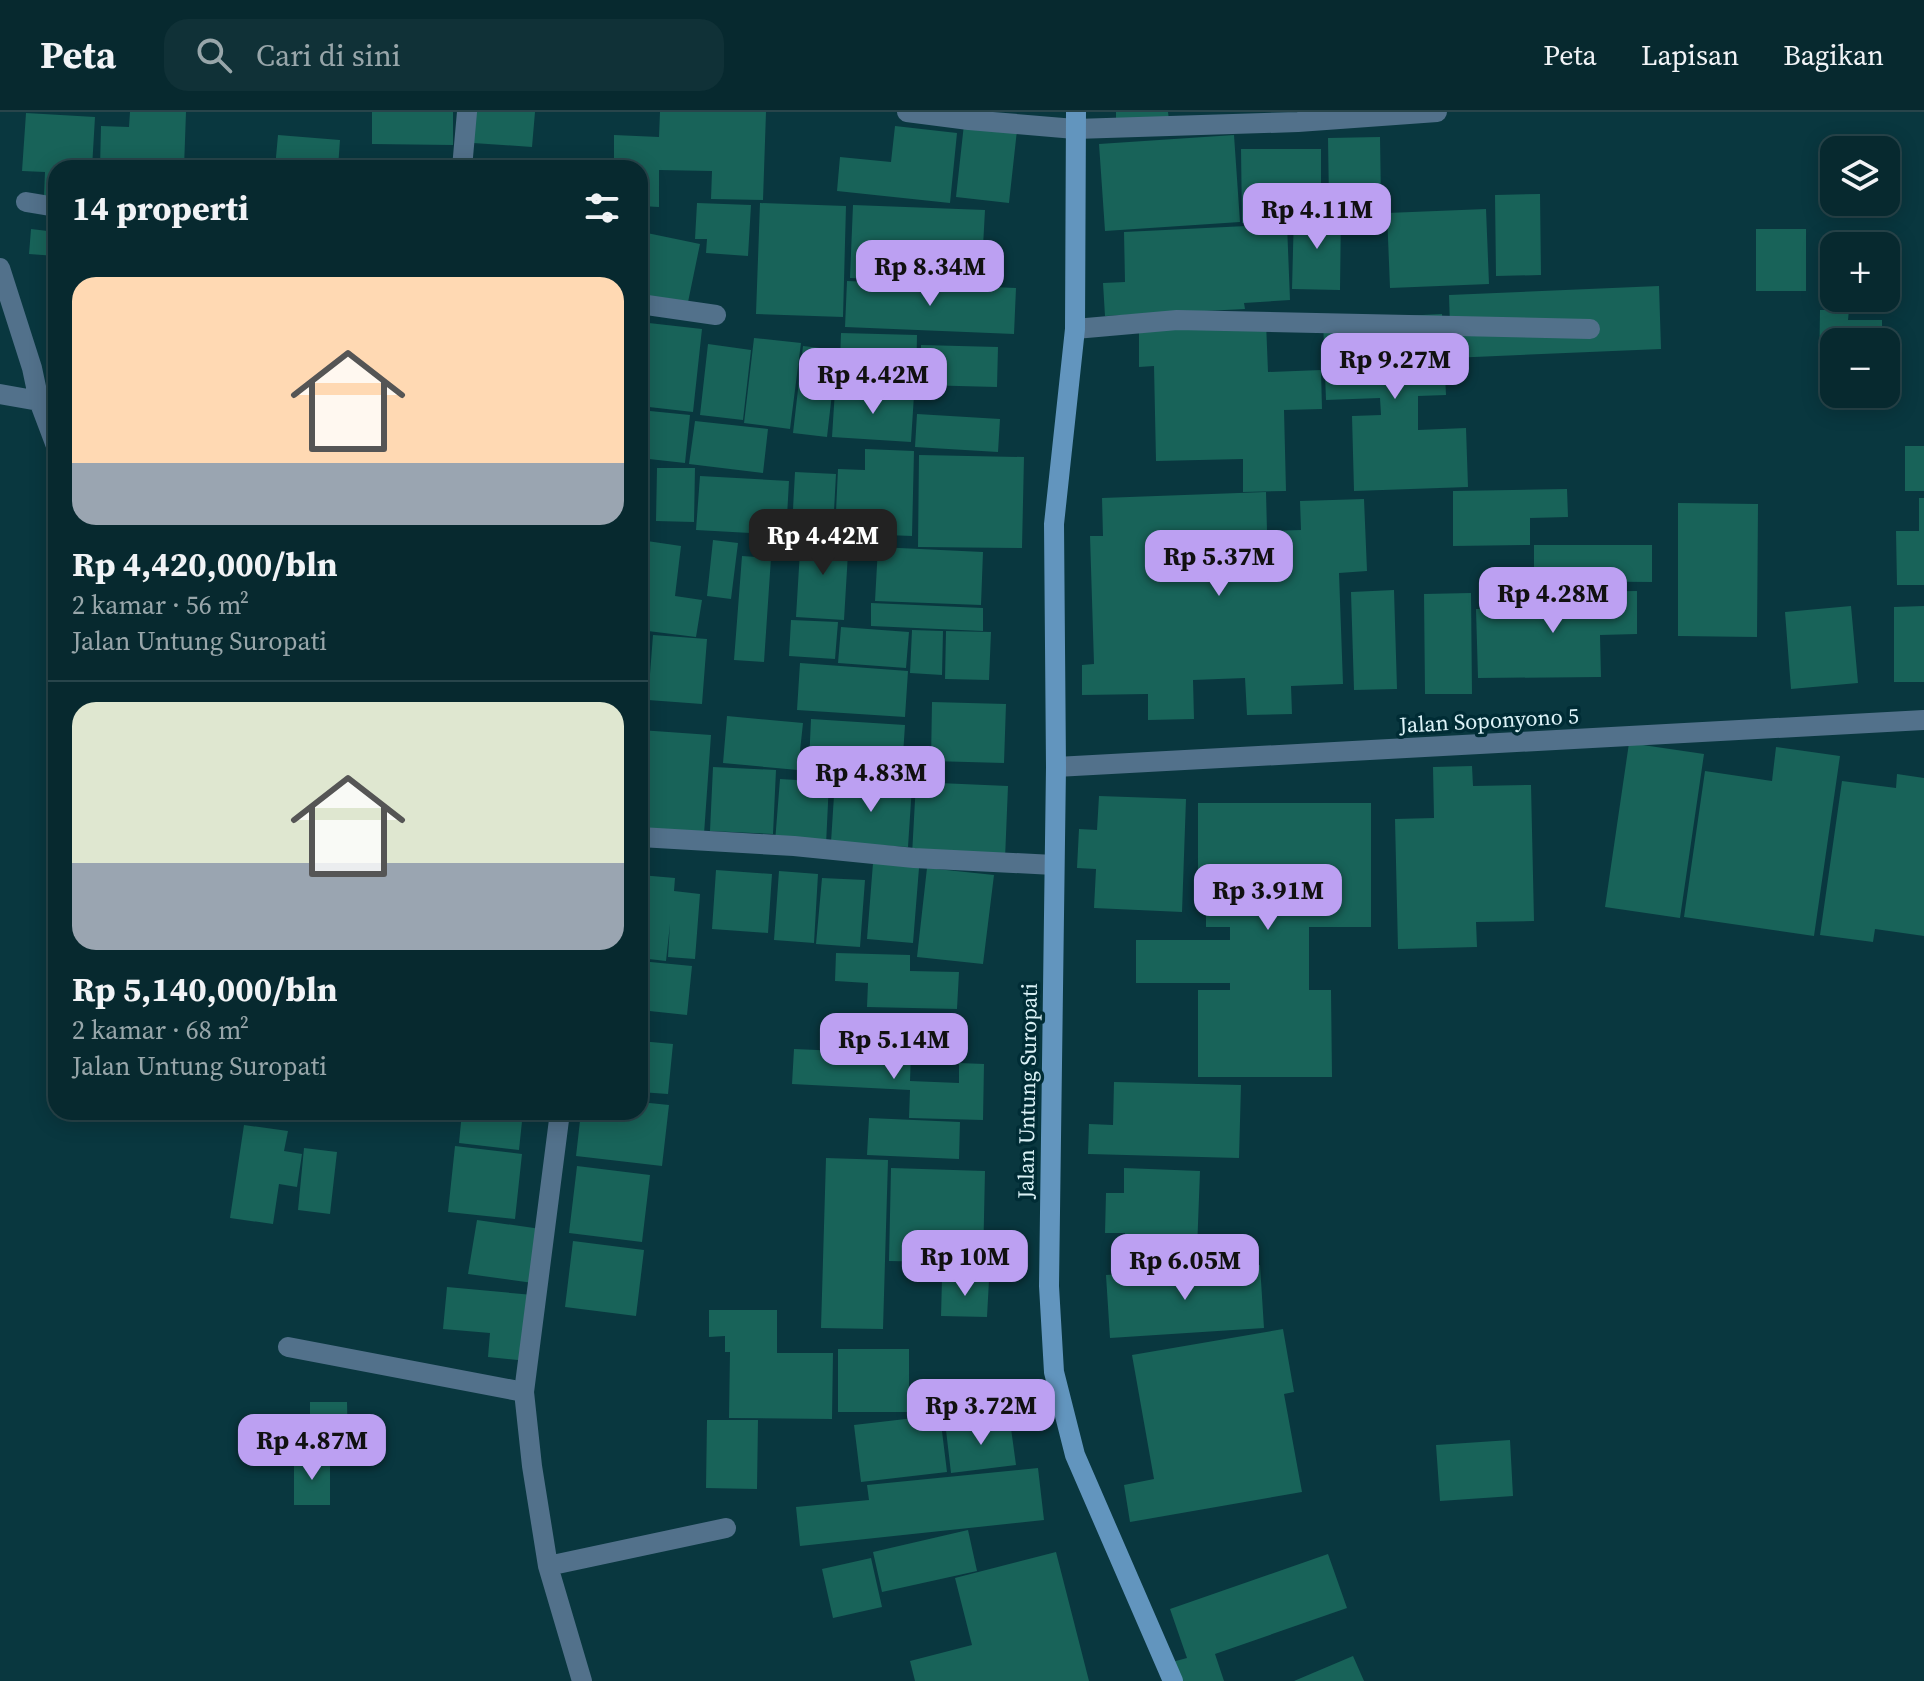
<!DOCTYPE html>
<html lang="id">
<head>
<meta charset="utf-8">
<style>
	:root { --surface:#07292f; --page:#103137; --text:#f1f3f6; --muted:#98a6aa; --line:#28454b; --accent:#bca0f2 }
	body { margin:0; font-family:"Source Serif 4",serif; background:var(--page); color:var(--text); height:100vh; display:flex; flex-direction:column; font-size:30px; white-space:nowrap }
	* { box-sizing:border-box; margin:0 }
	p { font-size:26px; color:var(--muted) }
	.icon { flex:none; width:44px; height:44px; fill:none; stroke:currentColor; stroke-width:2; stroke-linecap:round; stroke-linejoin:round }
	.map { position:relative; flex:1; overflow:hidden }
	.side { position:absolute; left:48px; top:48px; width:600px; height:960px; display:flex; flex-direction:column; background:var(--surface); border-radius:24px; box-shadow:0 4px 20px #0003,0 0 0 2px var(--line) }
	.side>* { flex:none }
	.fabs { position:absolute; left:1820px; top:24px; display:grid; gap:16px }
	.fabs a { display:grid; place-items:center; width:80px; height:80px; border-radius:16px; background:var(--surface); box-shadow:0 4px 20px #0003,0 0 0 2px var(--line); font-size:40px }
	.price { position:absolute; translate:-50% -68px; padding:0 18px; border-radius:16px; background:var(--accent); color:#111; font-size:26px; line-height:52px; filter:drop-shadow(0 2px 4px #0008) }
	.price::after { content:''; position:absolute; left:50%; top:48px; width:24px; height:18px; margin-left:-12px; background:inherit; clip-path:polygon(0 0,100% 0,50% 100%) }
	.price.current { background:#222; color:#fff }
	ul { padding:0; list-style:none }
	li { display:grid; align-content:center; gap:16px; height:424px; padding:0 24px }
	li+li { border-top:2px solid var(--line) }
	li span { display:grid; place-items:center; height:248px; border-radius:24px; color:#555 }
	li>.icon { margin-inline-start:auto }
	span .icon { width:144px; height:144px; fill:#fffc; stroke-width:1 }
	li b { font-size:34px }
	h2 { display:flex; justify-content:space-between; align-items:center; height:96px; padding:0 24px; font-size:34px }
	header { display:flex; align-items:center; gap:48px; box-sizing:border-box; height:112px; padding:0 40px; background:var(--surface); border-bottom:2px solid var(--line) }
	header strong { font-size:38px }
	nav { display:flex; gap:44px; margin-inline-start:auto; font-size:28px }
	.search { width:560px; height:72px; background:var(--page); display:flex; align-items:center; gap:20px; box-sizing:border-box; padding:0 28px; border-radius:24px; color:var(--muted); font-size:30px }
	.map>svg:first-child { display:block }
	.building { fill:#186359 }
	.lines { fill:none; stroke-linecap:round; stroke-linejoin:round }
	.minor { stroke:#52718b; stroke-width:20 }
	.secondary { stroke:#6295be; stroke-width:20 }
	.labels { text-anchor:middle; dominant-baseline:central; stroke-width:7; stroke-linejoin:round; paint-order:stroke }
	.street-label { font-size:22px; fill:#dbf2f7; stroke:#002c35 }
</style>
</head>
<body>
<header>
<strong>Peta</strong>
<div class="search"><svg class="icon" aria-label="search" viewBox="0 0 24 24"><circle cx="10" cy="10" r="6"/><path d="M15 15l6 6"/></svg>Cari di sini</div>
<nav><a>Peta</a><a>Lapisan</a><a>Bagikan</a></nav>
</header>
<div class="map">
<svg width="1924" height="1569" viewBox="0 0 1924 1569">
	<rect width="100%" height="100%" fill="#09373f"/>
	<path class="building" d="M130,0h56l-2,56h-84l1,-42 28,1z
		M372,0h81v33l-81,-1z
		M476,0h59l-3,35 -59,-4z
		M660,0h106l-3,88 -52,-1 1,-28 -53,-1v37l-19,-1v-38h-26v-33l45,2z
		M1116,0h52l1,8 -53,1z
		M26,1l69,4 -3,51h-36v28h-12l1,-24 -23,-1z
		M964,12l53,6 -8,73 -53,-6z
		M895,14l62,7 -7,70 -113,-12 3,-34 51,5z
		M278,23l62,5 -2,28h-63z
		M1234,23l6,87 -135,9 -6,-87z
		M1380,25l1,64 -52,1 -1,-64z
		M1241,37h80v58h-31v16h-48z
		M400,47l51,2v7h-51z
		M1540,82l1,81 -45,1 -1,-81z
		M697,91l54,2 -3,51 -42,-3 1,-14h-12z
		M760,91l86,3 -3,111 -87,-3z
		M853,93l132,5 -4,74 -131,-6z
		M1486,97l3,75 -99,4 -3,-75z
		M1294,100h47l-1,78 -48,-1z
		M1287,112l3,76 -46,3 1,6 -140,7 -2,-33 22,-1 -1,-50z
		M31,117l25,3v24l-27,-2z
		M1756,117h50v62h-50z
		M647,121l53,11 -13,63 -47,-9v-29z
		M847,169l169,7 -2,46 -169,-7z
		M1659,174l2,63 -210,9 -2,-63z
		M1820,198h29l-1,10h34v22h-48v32h-15z
		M1442,202l4,81 -28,1v34l48,-2 2,59 -114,4 -2,-75 29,-1 -1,-17 -54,2 -3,-80z
		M640,210l62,7 -9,83 -53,-6z
		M1266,210l2,50 53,-2 1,39 -38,1 2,81 -43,1v-33l-87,2 -2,-95 -15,1v-42z
		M841,221l76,2 -1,55 -77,-2z
		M754,226l47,5 -11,86 -46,-6z
		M708,232l43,6 -8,70 -43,-5z
		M921,233l77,2 -1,40 -77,-2z
		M803,234l34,4 -10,87 -34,-4z
		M835,278l79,5 -3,47 -79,-5z
		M1847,282h34v4l-34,-1z
		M640,298l50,5 -5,48 -45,-5z
		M917,302l83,5 -2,33 -83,-5z
		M695,309l73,8 -5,44 -74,-9z
		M1905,334h19v45h-19z
		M865,337l49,2 -2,85 -77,-3 3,-64 27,1z
		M919,343l105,2 -2,91 -104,-1z
		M640,356h10l-3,49h-7z
		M657,356h38l-1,54 -38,-1z
		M795,360l41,2 -3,56 -41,-2z
		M700,364l89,5 -3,54 -90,-5z
		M1567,377l1,28 -38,1v27l-77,1v-55z
		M1266,380l1,39 34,-1 -1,-29 64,-2 3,72 -28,2 4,111 -52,2 1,28 -45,1 -2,-37 -52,2 1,39 -46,1v-26l-66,1v-30l12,-1 -4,-128h13l-1,-38z
		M1919,386h5v87h-27l-1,-54h23z
		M1678,391l80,1 -1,133 -79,-1z
		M801,422l48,2 -5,84 -48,-3z
		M713,428l25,3 -7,56 -24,-3z
		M647,429l34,5 -6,50 27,4 -6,37 -56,-7v-37z
		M1534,433h118v37l-118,-1z
		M878,435l105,5 -2,53 -106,-4z
		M742,444l29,2 -7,104 -30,-2z
		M1394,478l3,99 -43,1 -3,-98z
		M1637,479v43l-37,1 1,42 -123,1 -2,-69 75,-1v-16z
		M1471,481l1,101h-47l-1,-100z
		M871,491l112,5v23l-112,-5z
		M1851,494l7,77 -67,6 -6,-77z
		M1924,494v76h-30v-75z
		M791,508l47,2 -3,37 -46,-3z
		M841,515l68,5 -3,36 -68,-5z
		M912,518l31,1 -1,44 -32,-2z
		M946,519l45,1 -2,48 -44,-1z
		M653,523l54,4 -5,65 -54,-4z
		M800,551l108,8 -3,46 -108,-7z
		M932,590l74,2 -2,59 -73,-2z
		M727,604l76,7 -5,47 -75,-7z
		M811,607l94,6 -3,45 -93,-7z
		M640,618l71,5 -7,99 -64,-4z
		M1629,631l75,11 -24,164 -75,-11z
		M1776,635l64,9 -26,180 -130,-19 21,-146 67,10z
		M1472,654l1,20 58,-1 3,136 -58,1 1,25 -79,2 -3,-130 39,-1 -1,-51z
		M713,655l63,3 -3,64 -63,-3z
		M1897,662l27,4v158l-49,-7 -2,13 -53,-7 22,-154 54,7z
		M780,667l49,3 -3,63 -51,-3z
		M835,668l77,6 -4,61 -77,-5z
		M916,670l92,4 -3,73 -93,-4z
		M1099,684l87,3 -4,113 -88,-4 2,-39 -19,-1 2,-39 18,1z
		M1198,691h173v124h-62v63h22l1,87h-134v-87h32v-7h-94v-43h94v-13h-24v-52h-8z
		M873,751l46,5 -6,75 -46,-4z
		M927,756l67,7 -11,89 -66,-7z
		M716,758l56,4 -4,59 -56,-4z
		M779,759l39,3 -4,69 -40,-3z
		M640,763l35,3 -1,13 26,3 -5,65 -27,-2 2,-33 -4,37 -26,-3z
		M822,766l43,2 -5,67 -44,-3z
		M836,841l74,2v16l49,1 -2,37 -90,-2 1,-24 -33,-2z
		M640,849l52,5 -5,49 -47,-5z
		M640,929l33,3 -5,50 -28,-2z
		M794,937l117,5 -1,27 49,2v-20l25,1 -1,56 -74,-2 1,-28 -118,-6z
		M1114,970l127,3 -2,73 -151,-4 1,-30 24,1z
		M640,990l29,3 -7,61 -86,-10 5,-44h59z
		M462,1000h61l-4,38 -60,-7z
		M869,1006l91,4 -1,37 -92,-4z
		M244,1013l44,6 -4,20 18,3 -5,33 -18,-3 -6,40 -43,-6z
		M455,1034l67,8 -7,65 -67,-7z
		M304,1036l33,4 -7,62 -32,-4z
		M826,1046l62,2 -5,169 -62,-1z
		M577,1054l73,9 -8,67 -73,-9z
		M891,1056l94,3 -2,92 -94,-2z
		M1124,1056l76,3 -3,79 -72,-2v-15h-20l1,-40h18z
		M477,1108l64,9 -8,54 -65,-9z
		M573,1129l71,9 -8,66 -71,-9z
		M1260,1153l4,63 -154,10 -4,-63z
		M942,1167l47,1 -2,37 -46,-1z
		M447,1175l86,8 -6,66 -39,-4 2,-24 -47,-4z
		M709,1198h68v43h56l-1,66 -103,-1 1,-66h-5v-16l-16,1z
		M1283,1217l11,63 -10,2 18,98 -172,30 -6,-37 30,-6 -22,-124z
		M838,1237h71v63h-71z
		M310,1290h37l1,43h-38z
		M940,1303l7,57 -86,10 -7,-57z
		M707,1308h51l-1,69 -51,-1z
		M1010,1309l6,44 -65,8 -5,-43z
		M1510,1328l3,56 -73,5 -4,-56z
		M294,1348h36v45h-36z
		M1038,1356l6,52 -244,26 -4,-39 73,-7 -2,-15z
		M968,1418l9,41 -95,21 -9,-40z
		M1056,1440l33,129h-174l-5,-20 62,-16 -17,-67z
		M1328,1442l19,54 -132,46 9,27h-45l-7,-19 15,-4 -17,-49z
		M871,1446l11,49 -49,11 -11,-49z
		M1353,1544l11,25h-70z"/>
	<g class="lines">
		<path class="minor" d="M907,0l62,8 106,9 223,-7 139,-10
			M462,56l5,-56
			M26,90l30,5
			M0,156l32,100 7,33 17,45
			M640,192l76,11
			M1075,217l102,-9 413,9
			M0,282l56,10
			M1056,655l868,-47
			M640,725l154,9 120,12 140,7
			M560,1000l-36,280 8,74 16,100 34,115
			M288,1235l236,45
			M548,1454l178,-38"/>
		<path class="secondary" d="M1076,0l-1,217 -21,195 2,243 -7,519 5,86 21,83 98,226"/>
	</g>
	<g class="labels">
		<g class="street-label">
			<text transform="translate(1489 608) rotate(-3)">Jalan Soponyono 5</text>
			<text transform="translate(1027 979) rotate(-89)">Jalan Untung Suropati</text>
		</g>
	</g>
</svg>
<div class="fabs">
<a><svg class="icon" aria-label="layers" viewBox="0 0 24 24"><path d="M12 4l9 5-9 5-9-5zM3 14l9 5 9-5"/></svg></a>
<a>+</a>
<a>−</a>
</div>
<b class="price" style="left:1317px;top:139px">Rp 4.11M</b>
<b class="price" style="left:930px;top:196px">Rp 8.34M</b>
<b class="price" style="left:1395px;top:289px">Rp 9.27M</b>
<b class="price" style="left:873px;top:304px">Rp 4.42M</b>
<b class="price current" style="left:823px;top:465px">Rp 4.42M</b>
<b class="price" style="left:1219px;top:486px">Rp 5.37M</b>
<b class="price" style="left:1553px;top:523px">Rp 4.28M</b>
<b class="price" style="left:871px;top:702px">Rp 4.83M</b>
<b class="price" style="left:1268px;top:820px">Rp 3.91M</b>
<b class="price" style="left:894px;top:969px">Rp 5.14M</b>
<b class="price" style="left:965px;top:1186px">Rp 10M</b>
<b class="price" style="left:1185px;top:1190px">Rp 6.05M</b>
<b class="price" style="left:981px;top:1335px">Rp 3.72M</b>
<b class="price" style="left:312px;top:1370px">Rp 4.87M</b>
<section class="side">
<h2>14 properti<svg class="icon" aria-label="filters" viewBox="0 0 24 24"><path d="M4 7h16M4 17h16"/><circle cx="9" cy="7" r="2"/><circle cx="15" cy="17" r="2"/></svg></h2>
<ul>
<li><span style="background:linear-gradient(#ffd9b3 75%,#9aa5b1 0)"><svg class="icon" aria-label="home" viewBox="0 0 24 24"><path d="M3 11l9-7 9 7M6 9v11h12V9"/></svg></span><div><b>Rp 4,420,000/bln</b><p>2 kamar · 56 m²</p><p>Jalan Untung Suropati</p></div></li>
<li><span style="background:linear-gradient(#dfe7d0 65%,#9aa5b1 0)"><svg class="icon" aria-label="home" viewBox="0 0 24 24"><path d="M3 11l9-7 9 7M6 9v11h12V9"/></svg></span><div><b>Rp 5,140,000/bln</b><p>2 kamar · 68 m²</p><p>Jalan Untung Suropati</p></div></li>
</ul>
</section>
</div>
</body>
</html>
